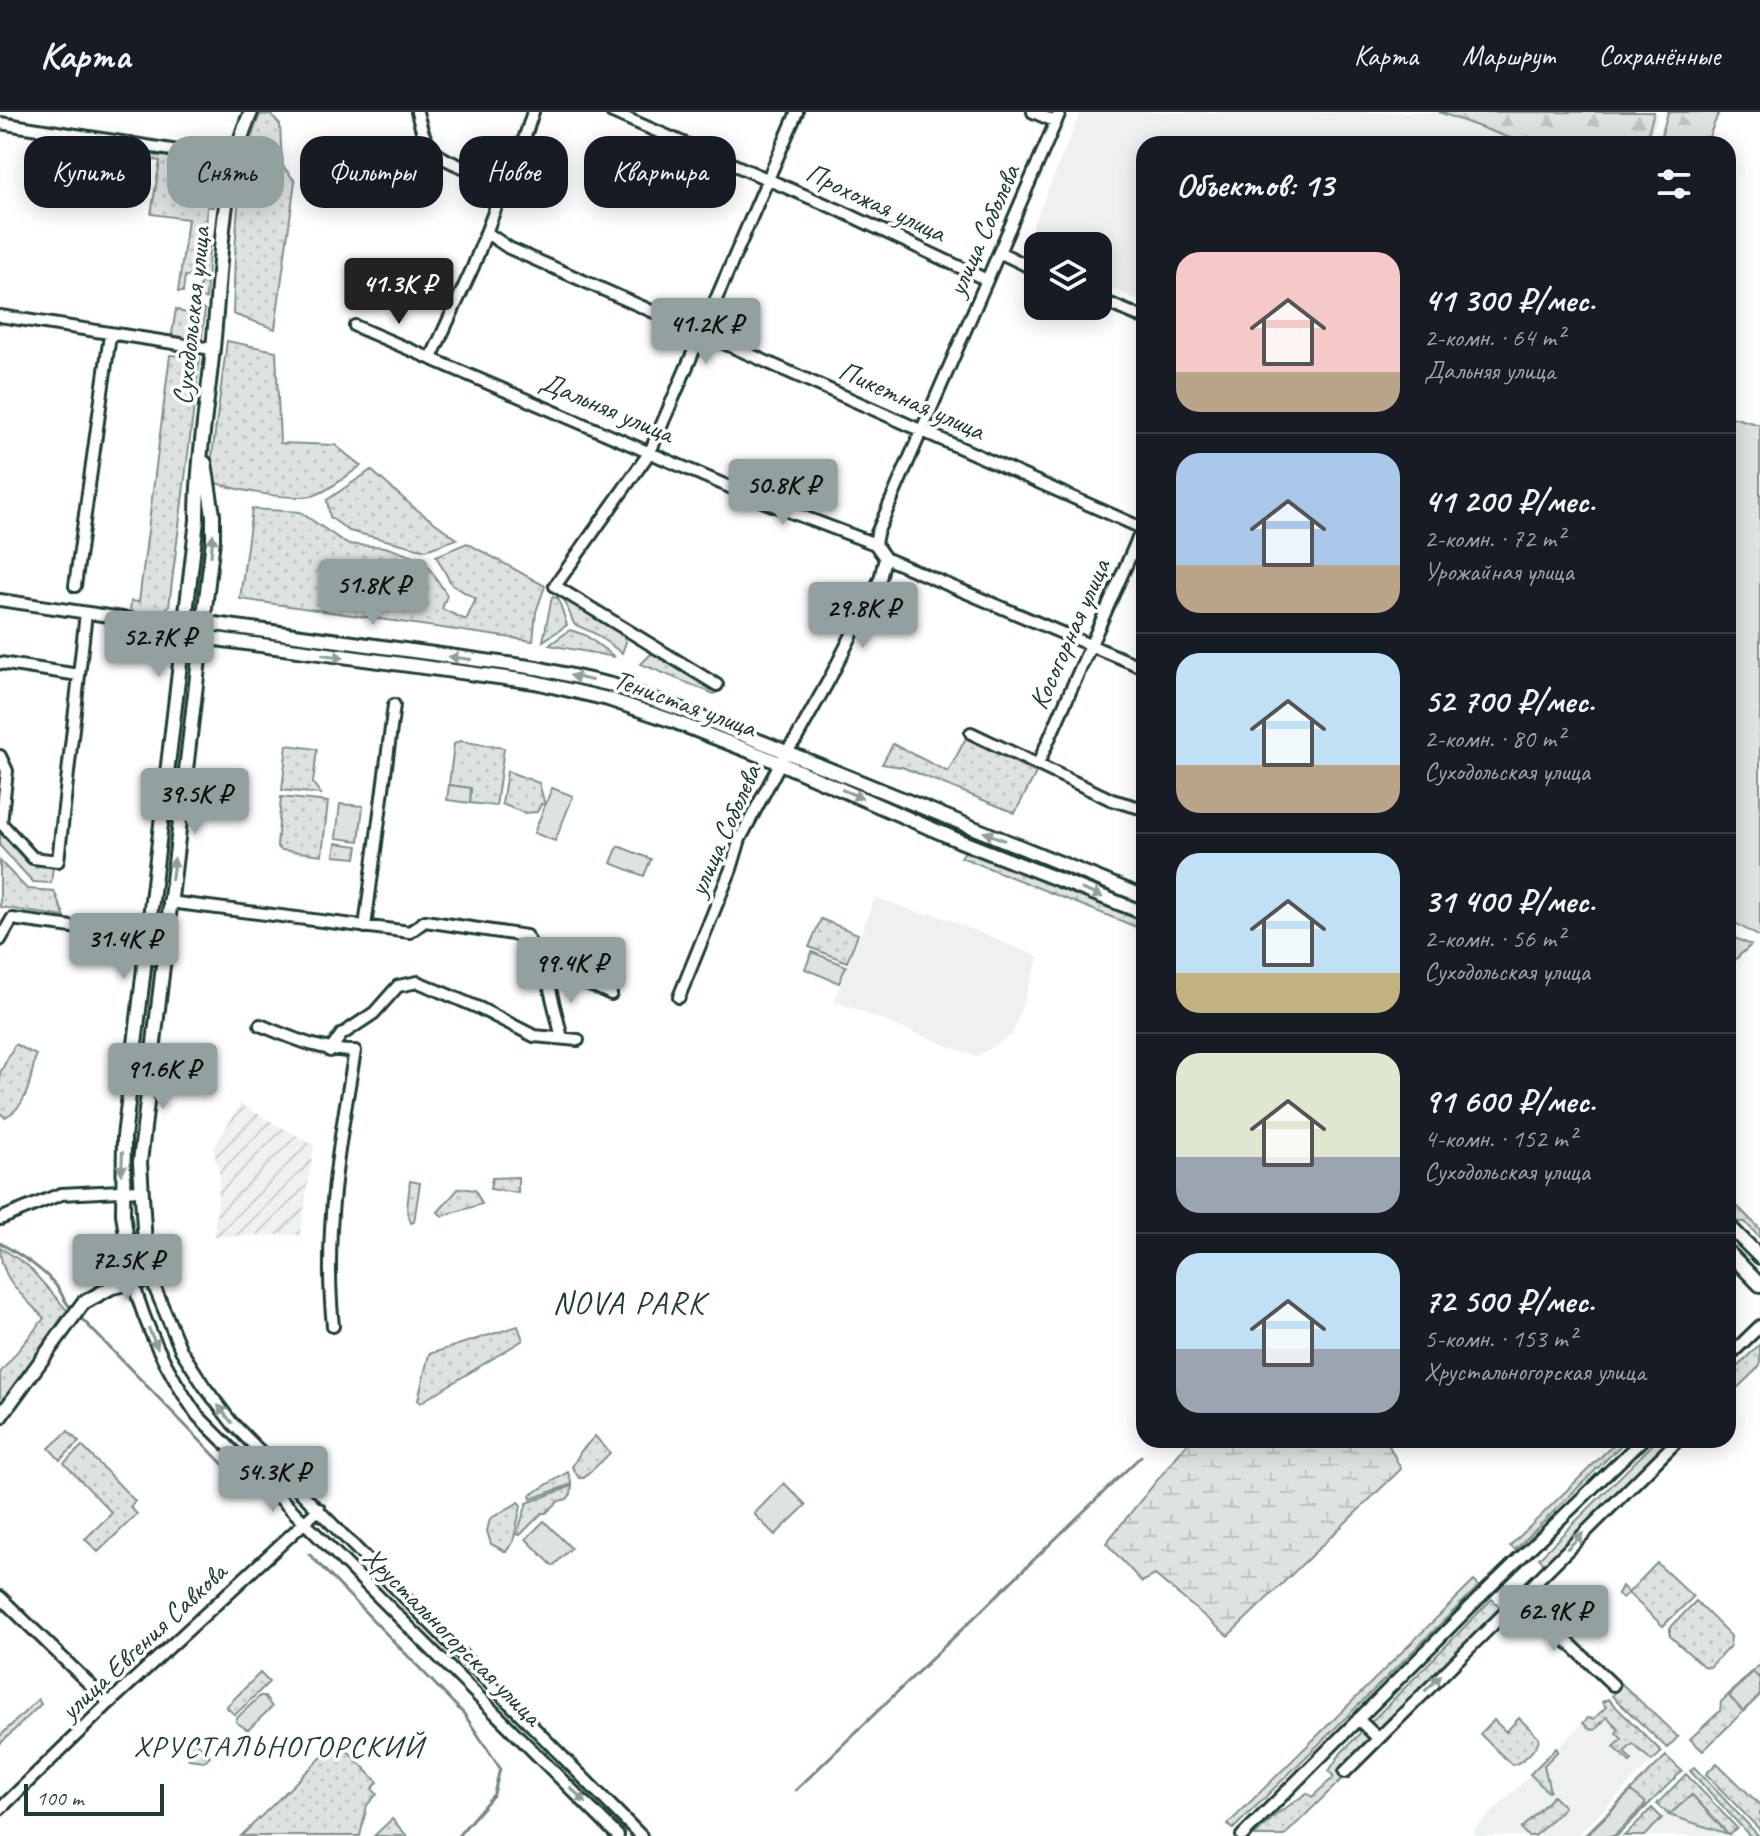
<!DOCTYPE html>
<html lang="ru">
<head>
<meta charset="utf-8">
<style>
	:root { --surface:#171b24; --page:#242831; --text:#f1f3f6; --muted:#9ea1a6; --line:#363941; --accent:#92a19f }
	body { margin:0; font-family:Caveat,sans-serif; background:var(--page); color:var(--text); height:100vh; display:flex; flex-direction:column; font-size:30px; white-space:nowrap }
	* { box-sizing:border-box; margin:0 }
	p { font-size:26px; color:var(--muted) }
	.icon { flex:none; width:44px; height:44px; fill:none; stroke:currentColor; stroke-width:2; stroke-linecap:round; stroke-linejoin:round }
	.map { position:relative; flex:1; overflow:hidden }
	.drawer { position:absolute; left:1136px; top:24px; width:600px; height:1312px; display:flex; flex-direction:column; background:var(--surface); border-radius:24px; box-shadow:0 4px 20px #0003 }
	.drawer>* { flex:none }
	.hud { position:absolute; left:24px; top:24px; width:760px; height:72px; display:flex; gap:16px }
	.fabs { position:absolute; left:1024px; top:120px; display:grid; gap:16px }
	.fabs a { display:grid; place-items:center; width:88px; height:88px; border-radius:16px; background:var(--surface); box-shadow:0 4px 20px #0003; font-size:40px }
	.scale { position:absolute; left:24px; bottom:20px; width:140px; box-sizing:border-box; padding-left:8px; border:4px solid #1f3d34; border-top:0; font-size:22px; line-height:28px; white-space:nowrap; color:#1f3d34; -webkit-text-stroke:6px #fff; paint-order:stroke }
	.price { position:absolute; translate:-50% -68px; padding:0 18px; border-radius:8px; background:var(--accent); color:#111; font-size:26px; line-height:52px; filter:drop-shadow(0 2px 4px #0008) }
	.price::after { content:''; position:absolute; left:50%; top:48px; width:24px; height:18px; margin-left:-12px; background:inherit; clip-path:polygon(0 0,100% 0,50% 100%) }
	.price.current { background:#222; color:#fff }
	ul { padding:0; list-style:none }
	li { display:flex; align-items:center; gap:24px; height:200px; padding:0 40px }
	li+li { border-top:2px solid var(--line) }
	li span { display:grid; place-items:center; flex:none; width:224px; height:160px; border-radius:24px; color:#555 }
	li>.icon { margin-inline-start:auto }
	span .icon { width:96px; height:96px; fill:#fffc; stroke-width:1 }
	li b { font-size:34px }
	h2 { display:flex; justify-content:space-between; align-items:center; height:96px; padding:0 40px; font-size:34px }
	.tag { padding:0 28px; border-radius:24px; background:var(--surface); box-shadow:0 4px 20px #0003; font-size:28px; line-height:72px }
	.tag.current { background:var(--accent); color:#111 }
	header { display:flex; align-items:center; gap:48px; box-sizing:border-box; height:112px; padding:0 40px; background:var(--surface); border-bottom:2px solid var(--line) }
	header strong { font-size:38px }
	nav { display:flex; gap:44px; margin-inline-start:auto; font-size:28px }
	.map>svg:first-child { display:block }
	.built { fill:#eef1f0 }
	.industrial { fill:url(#industrial-furrows) }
	.grass { fill:url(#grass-dots); stroke:#7e908b; stroke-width:2 }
	.forest { fill:url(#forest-firs); stroke:#7e908b; stroke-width:2 }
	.wetland { fill:url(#wetland-marsh); stroke:#7e908b; stroke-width:2 }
	.garden { fill:#dee3e2; stroke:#7e908b; stroke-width:2 }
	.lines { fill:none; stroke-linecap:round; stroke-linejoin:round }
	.stream { stroke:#758883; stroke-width:3 }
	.minor-casing { stroke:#1f3d34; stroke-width:16 }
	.major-casing { stroke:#1f3d34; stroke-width:18 }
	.minor { stroke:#fff; stroke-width:10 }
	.major { stroke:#fff; stroke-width:12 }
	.oneway { fill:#8f9e9a }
	.labels { text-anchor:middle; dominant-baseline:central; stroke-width:7; stroke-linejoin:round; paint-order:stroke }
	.street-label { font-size:28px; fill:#1f3d34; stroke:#fff }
	.neighbourhood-label { font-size:30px; letter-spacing:2px; fill:#1f3d34; stroke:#fff }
	.quarter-label { font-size:32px; letter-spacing:2px; fill:#1f3d34; stroke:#fff }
</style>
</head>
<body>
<header>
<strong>Карта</strong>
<nav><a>Карта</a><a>Маршрут</a><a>Сохранённые</a></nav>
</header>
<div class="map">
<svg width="1760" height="1724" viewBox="0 0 1760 1724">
	<defs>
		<pattern id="industrial-furrows" width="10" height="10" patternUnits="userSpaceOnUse" patternTransform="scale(2)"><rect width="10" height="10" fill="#eef1f0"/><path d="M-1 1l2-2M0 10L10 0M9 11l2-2" fill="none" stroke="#ccd0ce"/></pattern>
		<pattern id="grass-dots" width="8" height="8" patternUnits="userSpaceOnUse" patternTransform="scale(2)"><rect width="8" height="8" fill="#dee3e2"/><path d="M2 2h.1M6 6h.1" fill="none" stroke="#bec4c2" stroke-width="1.8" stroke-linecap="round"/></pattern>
		<pattern id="forest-firs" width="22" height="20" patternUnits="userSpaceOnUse" patternTransform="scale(2)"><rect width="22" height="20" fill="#dee3e2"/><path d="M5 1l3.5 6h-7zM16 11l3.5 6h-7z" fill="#bec4c2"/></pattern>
		<pattern id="wetland-marsh" width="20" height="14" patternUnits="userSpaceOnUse" patternTransform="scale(2)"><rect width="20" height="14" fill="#dee3e2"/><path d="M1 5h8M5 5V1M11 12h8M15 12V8" fill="none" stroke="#bec4c2"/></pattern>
	</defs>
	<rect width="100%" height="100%" fill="#fff"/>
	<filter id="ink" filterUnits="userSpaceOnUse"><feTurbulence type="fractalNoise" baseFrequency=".0125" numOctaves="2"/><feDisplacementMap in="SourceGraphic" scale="16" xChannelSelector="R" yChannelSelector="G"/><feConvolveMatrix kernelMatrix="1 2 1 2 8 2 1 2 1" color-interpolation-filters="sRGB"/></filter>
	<g filter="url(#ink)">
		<path class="built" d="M1081,0h578l-11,32h-504v150l-4,7 -42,-18v-37h-60v12l-16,-7z
			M875,785l50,18 7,-2 107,44 -27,78 -36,22 -142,-56z
			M1607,1595l50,49 -80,80h-99l-5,-5 115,-113 6,2z
			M1690,1676l45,48h-96z"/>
		<path class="industrial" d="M240,992l74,41 -14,90 -86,1 6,-60 -7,-27z"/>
		<path class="grass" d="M260,2l11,1 9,10 2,40 13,16 -20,148 -42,-15c3,-70 0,-134 27,-200z
			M131,40l85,11 1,3 -4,41h-6l-1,27 4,1 -4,64 -7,-1 2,-20 -16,-2 -2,16h-5l10,-73 -37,-5 9,-53 -36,-6z
			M199,195l6,3 -3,28 -4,4 -24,-2 -2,-7 4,-24 6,3 16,2z
			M227,229l49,10 4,92 55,2 26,21c-14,9 -28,22 -43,28 -22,9 -81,-4 -105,-12l-3,-11z
			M182,240l14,2 4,4 -31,248 -11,10 -25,-2 -3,-3 1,-10 8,1 31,-247 11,1z
			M371,358l41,36 45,33 -31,11 -77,-19 -19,-14 -3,-17z
			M252,397l48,3 47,32 38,3 39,13 23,35 -5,14 24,11 10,-21 -24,-14 -16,-29 31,-13 78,43 -9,26 -3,29 -293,-42z
			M552,485l6,1 9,27 -24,16z
			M564,487l59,35 3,8 -4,11 -28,-20 -20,-9z
			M570,518l15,5 30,22 -66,-12z
			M651,542l6,1 61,37 -4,2 -73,-30z
			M966,626l70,35 -21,40 -113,-46 -20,-3 11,-20 55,28z
			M460,629l44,7 -8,58 -26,-3 1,-15 -22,-3 5,-41z
			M287,633l30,4 -4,34 8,11 -39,-4z
			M507,659l32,12 6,22 -4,-1 -4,8 -13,1 -22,-9z
			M281,685l47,5 -6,53 -41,-5 -4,-4z
			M0,715l35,37 18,2 -2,17 -18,-1 -33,-36z
			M336,731l22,3 -2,12 -22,-2z
			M968,736l176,70v12l-183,-73z
			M0,749l27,28 27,2 11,26 -65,-10z
			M821,807l37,15 -11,28 -38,-15z
			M1728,823l23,10 -23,21z
			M15,932l21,11c-6,23 -7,51 -31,62l-5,-4v-40z
			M518,1065v16l-28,-4 2,-11z
			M410,1069l10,2 -6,39 -3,1 -4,-13z
			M459,1076l16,2 7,14 -40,12 -4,-4z
			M1728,1085l32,32v9l-15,-16h-6l-11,-7z
			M0,1135l28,19 39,44 -67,95v-32l44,-55c-21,-22 -44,-39 -44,-71z
			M518,1214l5,14 -103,63 -2,-3 11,-46z
			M1760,1232v22l-32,31 2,-23z
			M595,1324l15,17 -26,25h-5l-7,-11 9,-16z
			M1618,1328h8l-111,110 -5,-4z
			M1657,1328h15l-127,125 -6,-7z
			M82,1334l53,55 -5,6 7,7 -39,38 -13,-13 27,-26 -48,-50z
			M568,1360l4,12 -41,15 -1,-4z
			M572,1374l-1,8 -4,5 -8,2 -13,12h-4l-22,22 -3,-1 10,-31z
			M519,1390l2,4 -8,36 -7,10 -15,-8 -4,-13 3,-12z
			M1657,1451l36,34 -30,29 -35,-33 -6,5 -4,-4 4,-8 6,7z
			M1474,1469l5,5 -246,243 -5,-5z
			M1492,1487l9,9 -124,124 -8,-8z
			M1696,1489l35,35 -1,10 -20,21 -7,-1 -33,-30v-8z
			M1758,1554h2v29l-57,56 -13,-12 30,-28 1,-9z
			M260,1561l9,9 -34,33 -9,-8z
			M1622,1572l56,53 -11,11 -55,-52z
			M38,1587l3,5 -41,40v-8z
			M1608,1587l54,53 -10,9 -19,-17 -9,8 8,8 -2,2 -16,-15 8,-8 -6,-6 3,-4 -12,-12 -12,13 -5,-1 -7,-6 5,-5 6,1 12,-12 -4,-5z
			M1519,1606l20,20c-1,10 -17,25 -27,27l-32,-31 14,-14 12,12z
			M1364,1617l8,8 -32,34 5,5 -61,60h-30l23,-22 30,-21 5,4 22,-20 -5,-6 12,-18z
			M193,1627l17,17 -5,5 -16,-2 -6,-11z
			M338,1629l40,41 -6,7 5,5 -10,11 -7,31h-119z
			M1556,1636l2,3 -14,14 6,26 -2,1 -18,-18z
			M1666,1644l16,15 -65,65h-33z
			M1717,1651l43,42v25l-54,-56z
			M1694,1655l65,69h-9l-60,-65z
			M1686,1662l51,54 -9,6 -36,-39 -23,20 -12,-11z
			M1553,1684l11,11 -29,29h-7l-7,-7z
			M1652,1696l10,10 -17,18h-21z
			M392,1707l15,17h-33z"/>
		<path class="forest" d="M1439,0h215l-8,29 -10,3h-110z
			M1668,0h51l-13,32h-47z"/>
		<path class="wetland" d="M1190,1328h196l15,29 -173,167 -73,-61 -13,7 -36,-39z"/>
		<path class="garden" d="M1728,304l32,9v512l-32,-18z
			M449,673l22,3 -1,15 -23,-3z
			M552,676l21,8 -18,45 -21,-8z
			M340,692l23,2 -4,35 -23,-3z
			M618,734l33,13 -7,17 -33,-13z
			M812,840l34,14 -7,17 -34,-14z
			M68,1319l11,11 -19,18 -11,-12z
			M784,1371l22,22 -31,30 -21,-21z
			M544,1409l27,27 -18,18 -27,-27z
			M1753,1560l7,7v16l-17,16 -14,-15z
			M260,1584h4l8,11 -24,23 -12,-8v-3z
			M1631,1679l14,11v3l-31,31h-24l-1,-3z
			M1692,1683l36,39 -59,-19z"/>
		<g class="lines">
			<path class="stream" d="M0,1131c20,12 44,26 58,45 5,8 7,15 15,22
				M78,1203l169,174
				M309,1442l155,160 36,54 -6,26 -36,42
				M796,1678l345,-334"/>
			<defs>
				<path id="minor" d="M417,0c3,12 6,26 14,36 11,15 56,27 74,35
					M612,0l229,99 146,69
					M1033,0l23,10
					M0,11l235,37
					M487,121l22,15 635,281
					M1001,141l37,18
					M1098,187l46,19
					M0,204l212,33
					M355,214l407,175 113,43 10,14 259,110
					M431,246l42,-91 32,-84 9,-13 19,-58
					M875,432l2,-11 183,-421
					M75,474l35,-251
					M0,488l156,23 10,2 17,9
					M0,551l79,12
					M717,573l-162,-99 95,-134 147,-340
					M971,621l141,67 32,9
					M0,644l7,15 -6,52 32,35 25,3 28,-248
					M1038,652l106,-239
					M169,790l241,30 15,-11 101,15 15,26 70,32
					M365,815l29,-222
					M0,828l12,-21 135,18
					M548,869l14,57
					M679,885l52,-128 9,-30 46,-87 10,-13 34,-61 50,-99 5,-21
					M260,913c32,13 60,26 95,26 -16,91 -32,183 -22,275
					M330,939l11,-16 33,-22 24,-27 20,-4 61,26 55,28 44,4
					M0,1107l61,-25 79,-4
					M151,1167l30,71 23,36 28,37 409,413
					M133,1169c13,50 35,92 64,134l421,421
					M1728,1245l32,-31
					M1520,1484l93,89
					M0,1485l109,106
					M1358,1607l20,19
					M1345,1660l333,-332
					M0,1697l109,-106 210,-194
					M1242,1724l248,-249 152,-147"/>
				<path id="major" d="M185,508l352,48 75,17 68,24 464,188
					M194,524l341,46 73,17 65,22 107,42 180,78 184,72
					M1728,1113l32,32
					M1728,1140l32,33
					M133,1169l-10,-67 1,-77 73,-617c0,-58 10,-114 16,-172 8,-77 6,-164 38,-236
					M0,1305l83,-114 29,-16 39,-8 -6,-34 -5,-83 73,-622v-25l-8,-52"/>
			</defs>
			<use href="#minor" class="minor-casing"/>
			<use href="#major" class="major-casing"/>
			<use href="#minor" class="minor"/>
			<use href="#major" class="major"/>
		</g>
		<defs><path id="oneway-solid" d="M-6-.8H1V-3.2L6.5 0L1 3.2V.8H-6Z" transform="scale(2)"/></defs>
		<g class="oneway">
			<use href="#oneway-solid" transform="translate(212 433) rotate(-85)"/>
			<use href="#oneway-solid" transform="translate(333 544) rotate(8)"/>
			<use href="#oneway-solid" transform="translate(460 546) rotate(-172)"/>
			<use href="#oneway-solid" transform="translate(581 566) rotate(-167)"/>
			<use href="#oneway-solid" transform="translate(852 682) rotate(24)"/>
			<use href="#oneway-solid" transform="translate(994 724) rotate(-158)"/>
			<use href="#oneway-solid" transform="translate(173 757) rotate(-83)"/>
			<use href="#oneway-solid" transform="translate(1092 781) rotate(21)"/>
			<use href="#oneway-solid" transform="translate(122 1051) rotate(92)"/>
			<use href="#oneway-solid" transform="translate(153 1226) rotate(66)"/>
			<use href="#oneway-solid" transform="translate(225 1302) rotate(-128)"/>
			<use href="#oneway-solid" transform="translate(1575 1429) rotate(-45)"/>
			<use href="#oneway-solid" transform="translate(1433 1571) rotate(-45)"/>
			<use href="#oneway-solid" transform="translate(578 1683) rotate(45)"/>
		</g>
	</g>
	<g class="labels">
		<g class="street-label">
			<text transform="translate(876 90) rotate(25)">Прохожая улица</text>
			<text transform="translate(983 118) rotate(-66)">улица Соболева</text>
			<text transform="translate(191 204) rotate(-84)">Суходольская улица</text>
			<text transform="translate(912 288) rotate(24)">Пикетная улица</text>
			<text transform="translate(607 295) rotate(23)">Дальняя улица</text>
			<text transform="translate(1069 522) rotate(-66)">Косогорная улица</text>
			<text transform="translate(685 591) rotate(20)">Тенистая улица</text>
			<text transform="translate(724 718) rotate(-66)">улица Соболева</text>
			<text transform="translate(453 1524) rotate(45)">Хрустальногорская улица</text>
			<text transform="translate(143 1529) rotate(-43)">улица Евгения Савкова</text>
		</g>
		<g class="neighbourhood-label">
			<text x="279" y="1634">ХРУСТАЛЬНОГОРСКИЙ</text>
		</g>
		<g class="quarter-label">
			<text x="629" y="1190">NOVA PARK</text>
		</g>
	</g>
</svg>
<div class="fabs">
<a><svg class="icon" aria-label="layers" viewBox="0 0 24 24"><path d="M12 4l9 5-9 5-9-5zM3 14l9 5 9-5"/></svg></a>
</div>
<div class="scale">100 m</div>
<b class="price current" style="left:399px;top:214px">41.3K ₽</b>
<b class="price" style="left:706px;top:254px">41.2K ₽</b>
<b class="price" style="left:783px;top:415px">50.8K ₽</b>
<b class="price" style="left:373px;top:515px">51.8K ₽</b>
<b class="price" style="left:863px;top:538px">29.8K ₽</b>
<b class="price" style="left:159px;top:567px">52.7K ₽</b>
<b class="price" style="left:195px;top:724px">39.5K ₽</b>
<b class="price" style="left:124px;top:869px">31.4K ₽</b>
<b class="price" style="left:571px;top:893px">99.4K ₽</b>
<b class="price" style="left:163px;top:999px">91.6K ₽</b>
<b class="price" style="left:127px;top:1190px">72.5K ₽</b>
<b class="price" style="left:273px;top:1402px">54.3K ₽</b>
<b class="price" style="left:1554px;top:1541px">62.9K ₽</b>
<div class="hud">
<a class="tag">Купить</a>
<a class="tag current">Снять</a>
<a class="tag">Фильтры</a>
<a class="tag">Новое</a>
<a class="tag">Квартира</a>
</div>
<section class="drawer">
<h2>Объектов: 13<svg class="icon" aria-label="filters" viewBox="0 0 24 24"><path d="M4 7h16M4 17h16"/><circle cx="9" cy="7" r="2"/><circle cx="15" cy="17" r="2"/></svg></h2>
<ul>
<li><span style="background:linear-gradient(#f6c9c9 75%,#b9a48a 0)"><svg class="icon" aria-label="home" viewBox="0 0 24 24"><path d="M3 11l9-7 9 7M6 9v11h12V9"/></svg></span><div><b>41 300 ₽/мес.</b><p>2-комн. · 64 m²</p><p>Дальняя улица</p></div></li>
<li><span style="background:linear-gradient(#a9c7e8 70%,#b9a48a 0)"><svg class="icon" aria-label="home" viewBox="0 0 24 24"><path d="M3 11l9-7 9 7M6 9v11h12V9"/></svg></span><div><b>41 200 ₽/мес.</b><p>2-комн. · 72 m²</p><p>Урожайная улица</p></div></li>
<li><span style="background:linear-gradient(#bfe0f5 70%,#b9a48a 0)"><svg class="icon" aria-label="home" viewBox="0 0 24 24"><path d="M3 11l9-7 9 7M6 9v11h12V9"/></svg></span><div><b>52 700 ₽/мес.</b><p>2-комн. · 80 m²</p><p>Суходольская улица</p></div></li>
<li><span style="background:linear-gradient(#bfe0f5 75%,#c2b280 0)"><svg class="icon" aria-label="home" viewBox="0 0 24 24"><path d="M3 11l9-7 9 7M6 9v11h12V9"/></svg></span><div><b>31 400 ₽/мес.</b><p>2-комн. · 56 m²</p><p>Суходольская улица</p></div></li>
<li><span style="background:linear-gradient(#dfe7d0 65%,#9aa5b1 0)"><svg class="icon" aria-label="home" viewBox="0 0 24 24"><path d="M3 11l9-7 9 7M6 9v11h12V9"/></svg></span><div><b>91 600 ₽/мес.</b><p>4-комн. · 152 m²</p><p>Суходольская улица</p></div></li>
<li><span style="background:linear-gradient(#bfe0f5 60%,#9aa5b1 0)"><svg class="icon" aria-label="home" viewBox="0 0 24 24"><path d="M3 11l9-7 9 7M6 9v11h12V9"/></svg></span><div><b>72 500 ₽/мес.</b><p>5-комн. · 153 m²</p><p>Хрустальногорская улица</p></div></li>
</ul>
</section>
</div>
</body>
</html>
